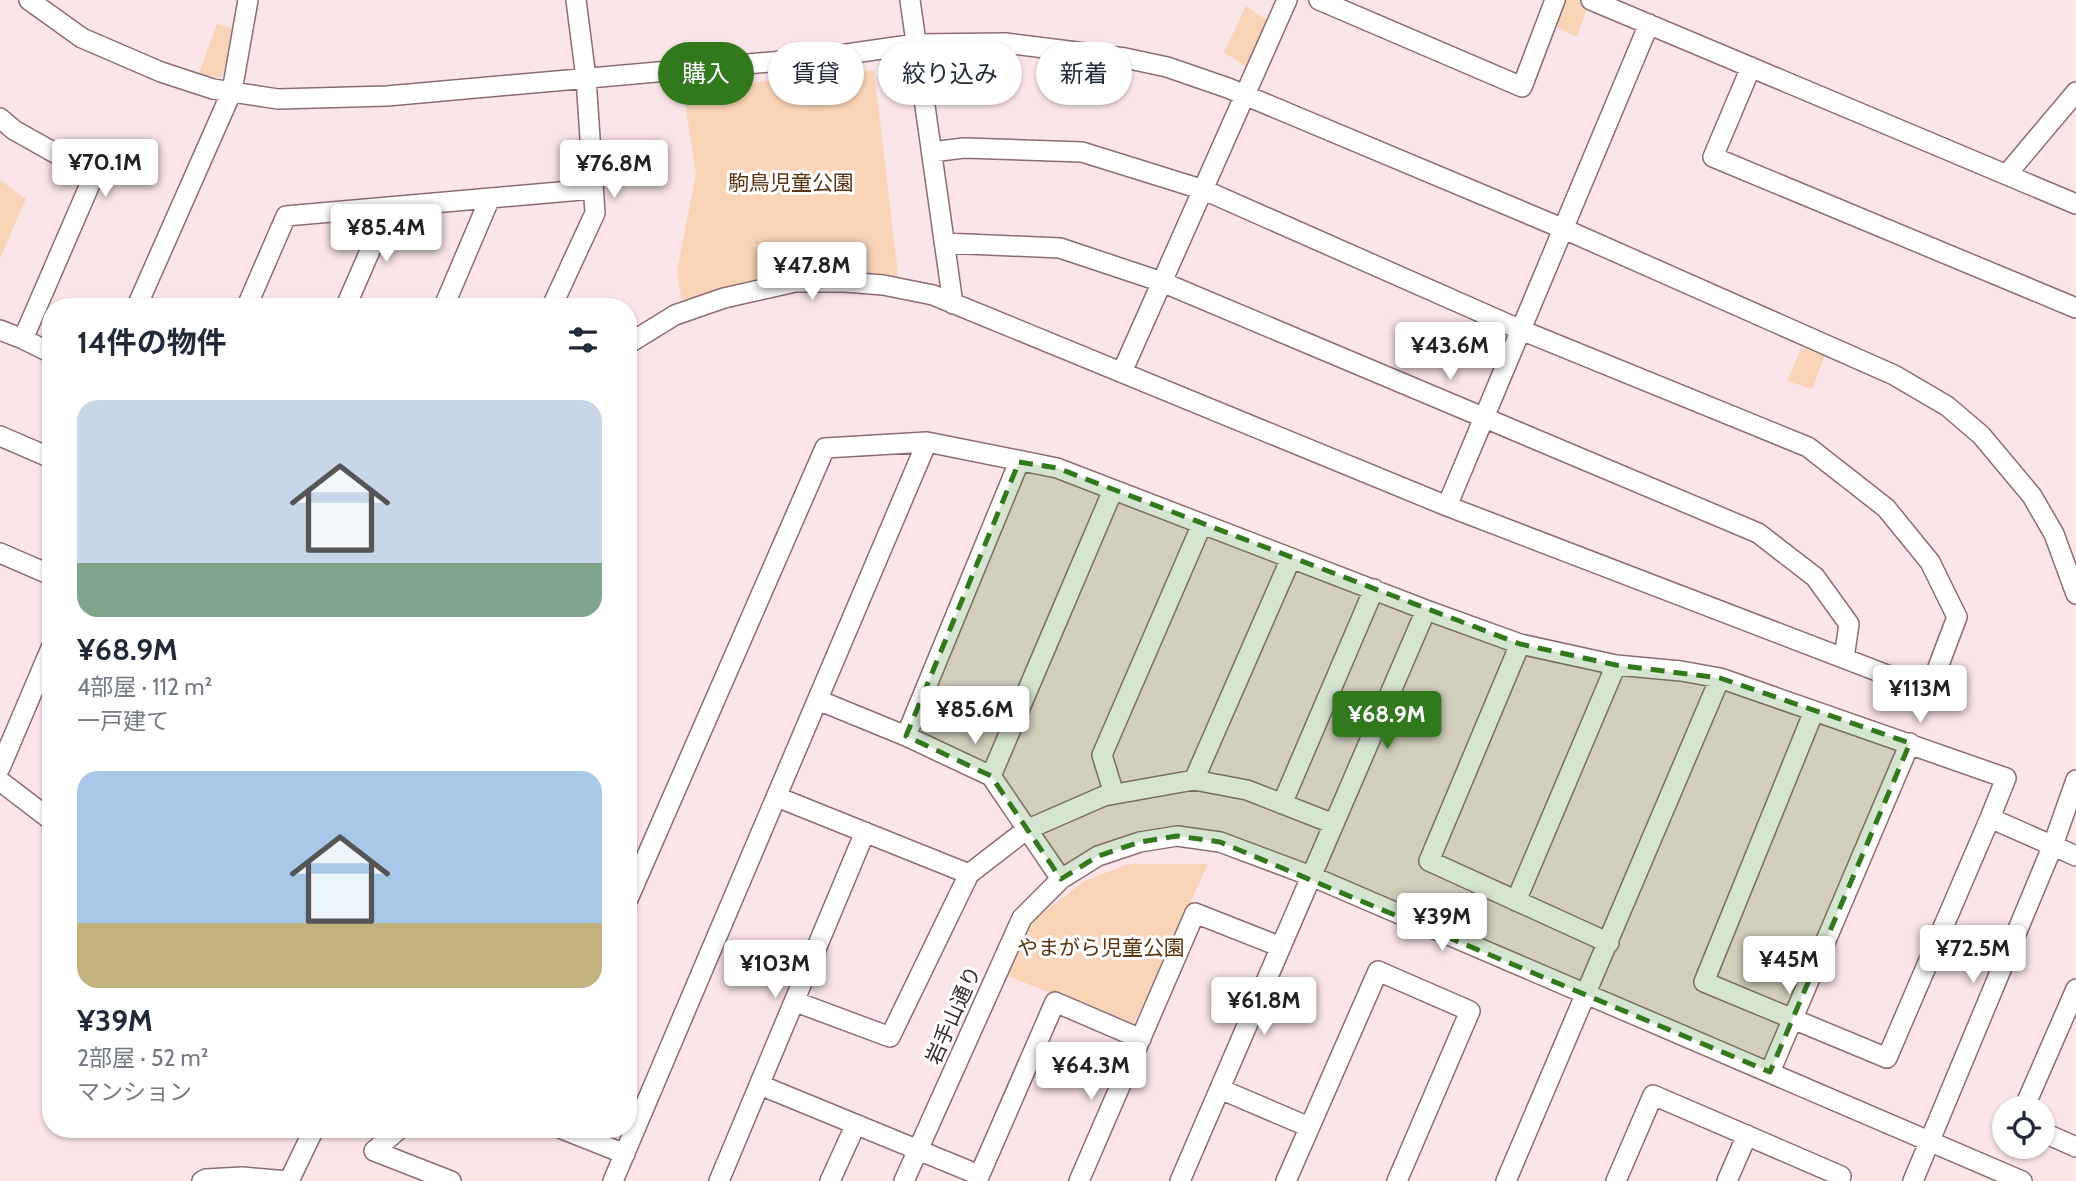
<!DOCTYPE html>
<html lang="ja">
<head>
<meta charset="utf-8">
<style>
	:root { --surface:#fff; --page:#f2f2f3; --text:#1f2937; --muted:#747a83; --accent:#32791d }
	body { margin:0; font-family:Cabin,"Noto Sans JP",sans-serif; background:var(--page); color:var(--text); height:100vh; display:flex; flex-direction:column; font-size:26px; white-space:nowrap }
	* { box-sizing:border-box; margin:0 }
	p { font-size:23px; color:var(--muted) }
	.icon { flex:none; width:38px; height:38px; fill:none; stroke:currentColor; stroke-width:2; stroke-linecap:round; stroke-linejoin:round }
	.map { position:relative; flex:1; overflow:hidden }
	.side { position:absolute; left:42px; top:298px; width:595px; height:840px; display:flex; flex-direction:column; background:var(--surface); border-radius:28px; box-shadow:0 2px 5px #0004 }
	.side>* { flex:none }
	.top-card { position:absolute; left:658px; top:42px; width:665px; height:63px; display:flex; gap:14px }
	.buttons { position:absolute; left:1992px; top:1096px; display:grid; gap:14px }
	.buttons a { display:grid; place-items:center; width:63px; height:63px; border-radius:50%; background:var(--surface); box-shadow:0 2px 5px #0004; font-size:35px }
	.price { position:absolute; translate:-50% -60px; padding:0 16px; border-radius:7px; background:#fff; color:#222; font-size:23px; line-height:46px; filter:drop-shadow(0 2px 4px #0008) }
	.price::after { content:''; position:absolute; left:50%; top:42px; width:21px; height:16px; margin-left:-10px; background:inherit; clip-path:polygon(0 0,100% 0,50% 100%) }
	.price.selected { background:var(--accent); color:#fff }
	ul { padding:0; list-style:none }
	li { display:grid; align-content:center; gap:14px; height:371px; padding:0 35px }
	li span { display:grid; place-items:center; height:217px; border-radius:21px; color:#555 }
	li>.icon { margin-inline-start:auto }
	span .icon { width:126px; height:126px; fill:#fffc; stroke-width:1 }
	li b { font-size:30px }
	h2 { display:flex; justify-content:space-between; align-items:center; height:84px; padding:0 35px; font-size:30px }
	.pill { padding:0 24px; border-radius:32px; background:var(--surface); box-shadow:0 2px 5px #0004; font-size:24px; line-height:63px }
	.pill.selected { background:var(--accent); color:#fff }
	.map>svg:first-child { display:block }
	.green { fill:#f9d4b6 }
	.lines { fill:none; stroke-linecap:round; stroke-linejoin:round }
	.minor-casing { stroke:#8c6c71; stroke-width:22 }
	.minor { stroke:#fff; stroke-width:19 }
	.marked { fill:#32791d; fill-opacity:0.2; stroke:#32791d; stroke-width:5; stroke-dasharray:14 9; stroke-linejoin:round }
	.labels { text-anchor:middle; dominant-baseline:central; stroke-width:6; stroke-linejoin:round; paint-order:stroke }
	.park-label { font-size:21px; fill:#5a340f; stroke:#fff }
	.street-label { font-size:21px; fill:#37292c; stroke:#fff }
</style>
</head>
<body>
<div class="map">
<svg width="2076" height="1181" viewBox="0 0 2076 1181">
	<rect width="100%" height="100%" fill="#fbe5e8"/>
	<path class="green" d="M1561,0h29l-13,37 -26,-13z
		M1246,6l21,14 -21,47 -22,-15z
		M217,24l21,6 -17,48 -22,-5z
		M874,70l25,213 -117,-6 -100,26 -5,-32 19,-97 -13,-84z
		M0,180l26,19 -26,59z
		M1801,348l24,7 -13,34 -25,-8z
		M1128,864h80l-75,162 -125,-50 27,-57 50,-38z"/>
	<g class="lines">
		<defs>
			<path id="minor" d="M29,0l53,38 79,34 52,17 65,10 109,-3 439,-39 90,-13 89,-1 120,15 42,9 61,21 336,141 330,146 53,31 34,29 51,61 22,38 22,60
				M910,0l43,304
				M1319,0l203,87 33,-87
				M1591,0l485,204
				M1751,67l-38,90 363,151
				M0,118l14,12 80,45 -71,164 28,14
				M932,152l32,-4 118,4 122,38 317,140 287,117 78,61 44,54 27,55 -28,74 -482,-185
				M2007,174l69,-82
				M944,243l116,5 102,34 596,251 57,44 34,47 -5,34
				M137,306l95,-215 16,-91
				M247,306l39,-90 307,-27
				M346,306l43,-99
				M444,306l46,-108
				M552,306l43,-93 -9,-135 -10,-78
				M0,330l23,9
				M628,344l47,-29 49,-17 71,-16h50l38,3 50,10 514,211 202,-482
				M1122,372l165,-372
				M0,436l51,22
				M0,553l51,22
				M1520,644l-91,217 180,82
				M818,700l88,36 85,40 70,103
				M1814,711l-110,271 183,76 103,-240
				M906,736l113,-274
				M0,768l51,-120
				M991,776l122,-286
				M1194,780l97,-222
				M0,781l51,39
				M1114,794l-12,-39 100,-231
				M777,797l192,77
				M1282,804l92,-215
				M628,899l197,-451 102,-6
				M1516,901l100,-236
				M796,1002l94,35 79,-163 57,-44 78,-34 90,-16 53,10 87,34
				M1770,1072l140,-329
				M760,1085l219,90
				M1220,1089l89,38
				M2024,1108l52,-119
				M399,1129l-25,22 77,30
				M562,1129l63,25
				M2042,1132l34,15
				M202,1181l4,-2 36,-2 46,4
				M289,1181l25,-52
				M613,1181l314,-739 130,26 369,142 94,34 96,21 65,6 39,7 286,100 -16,40 86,38
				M719,1181l146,-349
				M830,1181l25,-55
				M904,1181l118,-263 39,-39 37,-23 42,-14 37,-6 43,6 91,34 711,305
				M977,1181l78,-179 86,37
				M1079,1181l116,-268 86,34
				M1180,1181l246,-571
				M1286,1181l92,-210 92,40 -73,170
				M1506,1181l214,-503
				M1616,1181l37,-86 188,81 -2,5
				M1727,1181l20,-46
				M1913,1181l140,-336 23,-65"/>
		</defs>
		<use href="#minor" class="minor-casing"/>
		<use href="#minor" class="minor"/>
	</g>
	<path class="marked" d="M1019,462l38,6 463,176 96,21 104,13 190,65 -140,329 -550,-230 -43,-6 -37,6 -42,14 -37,23 -70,-103 -85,-40z"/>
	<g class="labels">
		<g class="park-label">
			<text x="791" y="182">駒鳥児童公園</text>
			<text x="1101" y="947">やまがら児童公園</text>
		</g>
		<g class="street-label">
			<text transform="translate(953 1015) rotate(-66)">岩手山通り</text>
		</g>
	</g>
</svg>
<div class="buttons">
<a><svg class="icon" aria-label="locate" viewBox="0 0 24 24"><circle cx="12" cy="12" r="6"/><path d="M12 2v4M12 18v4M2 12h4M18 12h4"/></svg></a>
</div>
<b class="price" style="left:105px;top:199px">¥70.1M</b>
<b class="price" style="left:614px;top:200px">¥76.8M</b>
<b class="price" style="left:386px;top:264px">¥85.4M</b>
<b class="price" style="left:812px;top:302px">¥47.8M</b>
<b class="price" style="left:1450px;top:382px">¥43.6M</b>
<b class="price" style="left:1920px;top:725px">¥113M</b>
<b class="price" style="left:975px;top:746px">¥85.6M</b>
<b class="price selected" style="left:1387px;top:751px">¥68.9M</b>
<b class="price" style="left:1442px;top:953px">¥39M</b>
<b class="price" style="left:1973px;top:985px">¥72.5M</b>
<b class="price" style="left:1789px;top:996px">¥45M</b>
<b class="price" style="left:775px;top:1000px">¥103M</b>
<b class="price" style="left:1264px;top:1037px">¥61.8M</b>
<b class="price" style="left:1091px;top:1102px">¥64.3M</b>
<div class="top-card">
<a class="pill selected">購入</a>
<a class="pill">賃貸</a>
<a class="pill">絞り込み</a>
<a class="pill">新着</a>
</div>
<section class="side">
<h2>14件の物件<svg class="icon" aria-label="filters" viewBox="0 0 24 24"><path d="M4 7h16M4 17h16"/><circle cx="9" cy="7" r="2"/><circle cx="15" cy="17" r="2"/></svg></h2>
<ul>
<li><span style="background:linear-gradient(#c9d6e8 75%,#7fa58c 0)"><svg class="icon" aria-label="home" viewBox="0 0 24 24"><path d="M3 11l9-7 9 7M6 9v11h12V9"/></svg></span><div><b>¥68.9M</b><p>4部屋 · 112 m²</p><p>一戸建て</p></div></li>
<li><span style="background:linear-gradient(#a9c7e8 70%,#c2b280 0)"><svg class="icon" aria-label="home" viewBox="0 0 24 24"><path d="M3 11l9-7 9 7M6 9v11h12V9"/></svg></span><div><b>¥39M</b><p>2部屋 · 52 m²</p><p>マンション</p></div></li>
</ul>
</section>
</div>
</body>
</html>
